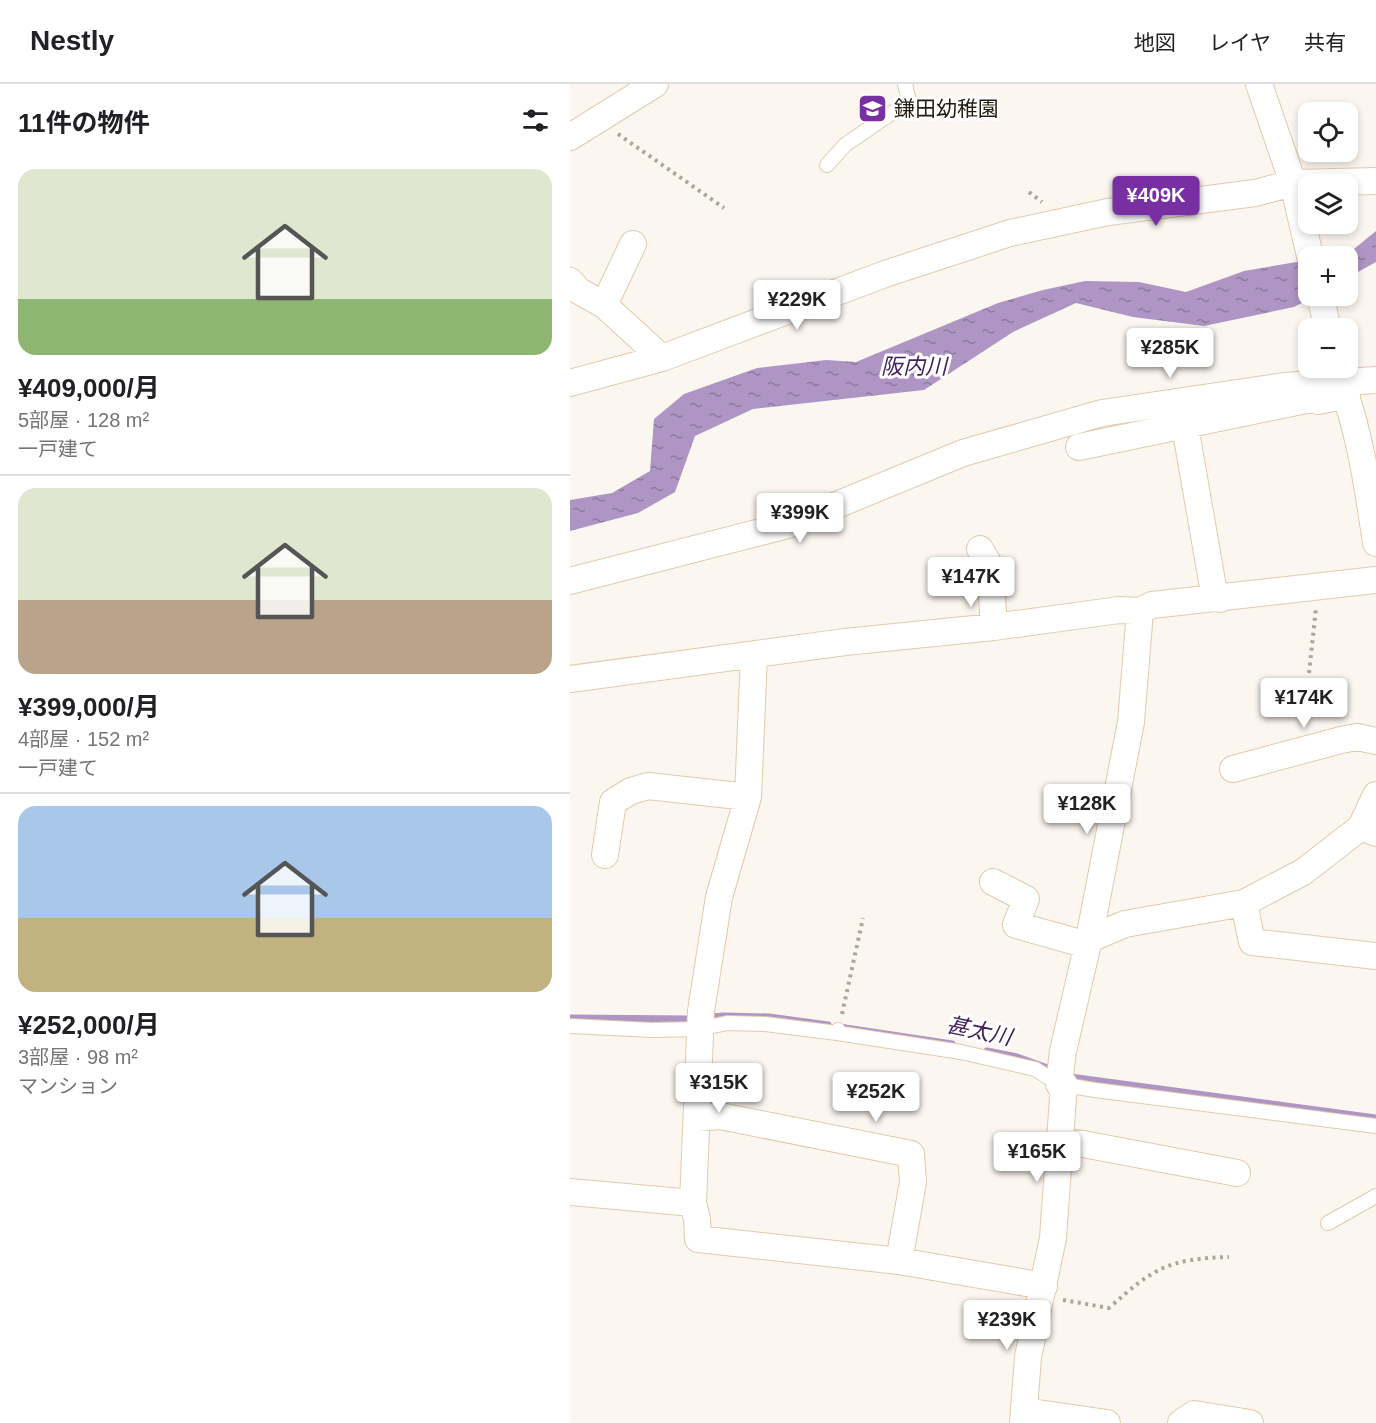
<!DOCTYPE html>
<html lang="ja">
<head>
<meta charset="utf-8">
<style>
	:root { --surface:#fff; --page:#f6f6f6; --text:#202124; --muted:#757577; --line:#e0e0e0; --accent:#782fa2 }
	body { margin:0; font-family:Arial,"Noto Sans JP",sans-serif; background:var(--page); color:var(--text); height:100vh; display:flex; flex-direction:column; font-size:22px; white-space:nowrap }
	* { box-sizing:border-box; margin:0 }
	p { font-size:20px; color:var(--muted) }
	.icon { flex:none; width:33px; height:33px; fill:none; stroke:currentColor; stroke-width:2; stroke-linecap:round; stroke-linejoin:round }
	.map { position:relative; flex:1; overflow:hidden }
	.sheet { display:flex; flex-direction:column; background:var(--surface); width:570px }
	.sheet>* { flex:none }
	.fabs { position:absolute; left:728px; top:18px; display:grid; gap:12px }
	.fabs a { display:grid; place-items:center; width:60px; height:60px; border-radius:12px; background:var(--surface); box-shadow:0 3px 9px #0003; font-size:30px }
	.price { position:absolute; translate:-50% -51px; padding:0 14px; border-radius:6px; background:#fff; color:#222; font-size:20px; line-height:39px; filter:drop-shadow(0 2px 3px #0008) }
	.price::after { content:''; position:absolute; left:50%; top:36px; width:18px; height:14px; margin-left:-9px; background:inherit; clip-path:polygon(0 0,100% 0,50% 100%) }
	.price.selected { background:var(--accent); color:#fff }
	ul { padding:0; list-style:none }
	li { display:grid; align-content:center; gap:12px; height:318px; padding:0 18px }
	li+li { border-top:2px solid var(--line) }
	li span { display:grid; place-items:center; height:186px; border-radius:18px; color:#555 }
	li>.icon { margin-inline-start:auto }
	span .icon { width:108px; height:108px; fill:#fffc; stroke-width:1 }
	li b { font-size:26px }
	h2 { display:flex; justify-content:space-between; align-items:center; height:72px; padding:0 18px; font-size:26px }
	header { display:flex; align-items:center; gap:36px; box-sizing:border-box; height:84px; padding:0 30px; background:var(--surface); border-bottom:2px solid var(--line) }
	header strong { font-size:28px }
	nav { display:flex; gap:33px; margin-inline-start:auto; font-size:21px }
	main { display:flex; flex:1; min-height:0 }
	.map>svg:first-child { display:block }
	.water { fill:url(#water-ripples) }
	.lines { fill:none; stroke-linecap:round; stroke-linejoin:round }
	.stream { stroke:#af95c3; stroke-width:7 }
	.service-casing { stroke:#e2caab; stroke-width:16 }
	.minor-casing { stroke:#e2caab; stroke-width:28 }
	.path { stroke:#aca59d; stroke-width:4; stroke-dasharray:3 4.5; stroke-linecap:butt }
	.service { stroke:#fff; stroke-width:14 }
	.minor { stroke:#fff; stroke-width:26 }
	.labels { text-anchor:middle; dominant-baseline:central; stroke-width:6; stroke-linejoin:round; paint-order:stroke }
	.poi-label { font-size:21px; fill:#251c11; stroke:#fff; text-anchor:start }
	.water-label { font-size:22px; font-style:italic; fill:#44215a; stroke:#fff }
</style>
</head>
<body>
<header>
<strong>Nestly</strong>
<nav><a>地図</a><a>レイヤ</a><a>共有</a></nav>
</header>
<main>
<section class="sheet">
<h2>11件の物件<svg class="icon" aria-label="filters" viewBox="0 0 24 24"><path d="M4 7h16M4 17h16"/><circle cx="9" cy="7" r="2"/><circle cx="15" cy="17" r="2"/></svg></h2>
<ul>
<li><span style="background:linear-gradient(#dfe7d0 70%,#8fb573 0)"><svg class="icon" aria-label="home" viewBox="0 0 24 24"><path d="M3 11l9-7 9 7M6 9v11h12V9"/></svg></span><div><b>¥409,000/月</b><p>5部屋 · 128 m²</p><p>一戸建て</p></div></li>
<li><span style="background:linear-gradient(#dfe7d0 60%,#b9a48a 0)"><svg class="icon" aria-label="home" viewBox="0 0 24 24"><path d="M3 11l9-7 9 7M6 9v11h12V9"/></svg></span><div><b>¥399,000/月</b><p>4部屋 · 152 m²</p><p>一戸建て</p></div></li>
<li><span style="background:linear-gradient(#a9c7e8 60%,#c2b280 0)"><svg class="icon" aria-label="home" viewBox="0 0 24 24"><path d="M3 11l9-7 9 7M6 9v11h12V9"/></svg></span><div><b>¥252,000/月</b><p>3部屋 · 98 m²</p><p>マンション</p></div></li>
</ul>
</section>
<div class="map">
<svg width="806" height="1339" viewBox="0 0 806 1339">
	<defs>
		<pattern id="water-ripples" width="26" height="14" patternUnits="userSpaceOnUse" patternTransform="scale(1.5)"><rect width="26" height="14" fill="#af95c3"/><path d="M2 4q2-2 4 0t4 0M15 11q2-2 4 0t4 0" fill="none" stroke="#8e799d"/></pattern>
	</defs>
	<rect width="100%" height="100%" fill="#fcf6f0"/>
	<path class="water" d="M806,147v31l-29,16v-22h-16l18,-3z
		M738,176v36h7l-21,11 -90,19 -71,-9 -57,-14 -63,29 -89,58 -171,19 -58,27 -20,56 -37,21 -68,18v-31l42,-7 38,-22 4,-52 30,-25 73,-26 69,-8 30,2 142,-59 45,-13 42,-9 54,1 47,10 58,-21z"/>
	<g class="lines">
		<path class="stream" d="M0,934l120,1 33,-3 46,1 59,8
			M269,943l113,17
			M417,967l30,6 39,14
			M500,993l306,41"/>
		<defs>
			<path id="service" d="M257,81l18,-20 64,-44 -4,-17
				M0,942l82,4 47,-1 28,-6 38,1 72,9
				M268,946l-1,3 124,19 74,17 24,15 36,6 281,36
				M758,1139l48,-27"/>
			<path id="minor" d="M689,0l34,99 17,73
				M0,53l85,-53
				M0,197l9,10 25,14 58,53
				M750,212l8,32
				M34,221l29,-61
				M770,295c20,53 28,109 36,164
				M0,299l92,-25 223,-84 125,-41 98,-21 147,-19 38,-10 83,-2
				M615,342l28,161 7,12
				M509,363l232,-48 7,2 29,-6
				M410,465l10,17 4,61
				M0,497l218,-56 175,-72 139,-40 182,-27 92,-6
				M184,571l-6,142 -29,100 -18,114 -8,192 4,16 1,20 201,22 145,25
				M0,595l275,-37 149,-15 125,-17 21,1 12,-6 224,-25
				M663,685l108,-29 16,-3 19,4
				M791,743l15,-32
				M35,771l8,-53 18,-11 17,-5 100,11
				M423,798l33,17 -10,26 64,18 45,-19 119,-21 59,-31 58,-45 15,6
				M674,819l8,39 124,14
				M489,1000l4,-33 26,-112 42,-217 9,-111
				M127,1034l23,-2 191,38 2,28 -14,79
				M490,1058l23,2 154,29
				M0,1108l123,11
				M454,1327l83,12
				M453,1339l5,-66 25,-119 11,-154
				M611,1339l13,-9 56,9"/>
		</defs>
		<use href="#service" class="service-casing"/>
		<use href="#minor" class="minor-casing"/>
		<path class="path" d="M48,50l106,74
			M459,108l13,10
			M739,589l7,-65
			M272,930l21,-96
			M493,1216l46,8c45,-40 58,-49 120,-51"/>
		<use href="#service" class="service"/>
		<use href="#minor" class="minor"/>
	</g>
	<defs>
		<symbol id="school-square" viewBox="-11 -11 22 22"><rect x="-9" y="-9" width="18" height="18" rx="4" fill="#782fa2" stroke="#fff"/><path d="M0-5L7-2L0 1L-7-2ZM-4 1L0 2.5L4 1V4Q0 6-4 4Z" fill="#fff"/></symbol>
	</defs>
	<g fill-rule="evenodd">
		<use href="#school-square" x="286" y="8" width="33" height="33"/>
	</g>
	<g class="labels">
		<g class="poi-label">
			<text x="324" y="24">鎌田幼稚園</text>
		</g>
		<g class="water-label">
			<text x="344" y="282">阪内川</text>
			<text transform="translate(409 947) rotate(12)">甚太川</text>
		</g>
	</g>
</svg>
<div class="fabs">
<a><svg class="icon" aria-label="locate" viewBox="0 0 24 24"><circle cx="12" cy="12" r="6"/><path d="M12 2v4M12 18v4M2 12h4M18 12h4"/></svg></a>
<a><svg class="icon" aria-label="layers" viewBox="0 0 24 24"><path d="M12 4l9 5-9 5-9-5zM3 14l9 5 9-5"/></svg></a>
<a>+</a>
<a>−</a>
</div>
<b class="price selected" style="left:586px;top:143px">¥409K</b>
<b class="price" style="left:227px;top:247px">¥229K</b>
<b class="price" style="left:600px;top:295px">¥285K</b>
<b class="price" style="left:230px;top:460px">¥399K</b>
<b class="price" style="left:401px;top:524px">¥147K</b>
<b class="price" style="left:734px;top:645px">¥174K</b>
<b class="price" style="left:517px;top:751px">¥128K</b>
<b class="price" style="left:149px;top:1030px">¥315K</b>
<b class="price" style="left:306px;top:1039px">¥252K</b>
<b class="price" style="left:467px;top:1099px">¥165K</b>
<b class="price" style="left:437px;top:1267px">¥239K</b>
</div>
</main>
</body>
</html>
